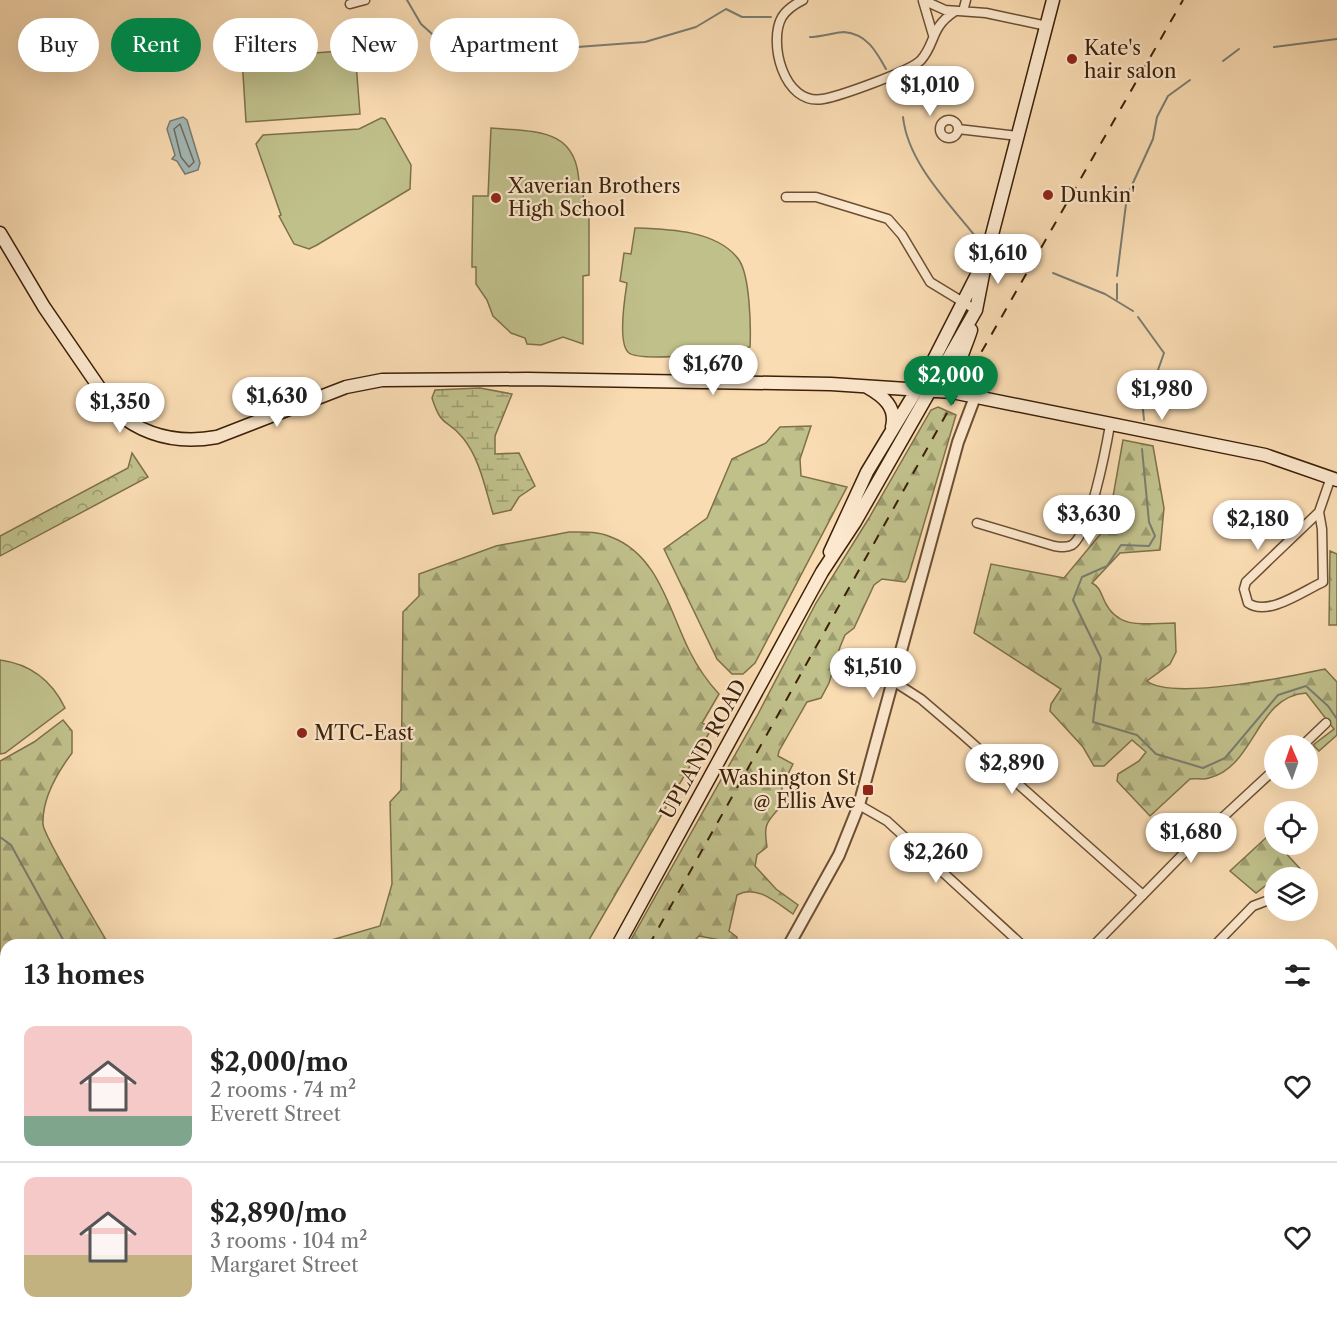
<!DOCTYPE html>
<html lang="en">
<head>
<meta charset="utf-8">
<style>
	:root { --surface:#fff; --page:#f2f2f2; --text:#222; --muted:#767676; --line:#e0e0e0; --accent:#0b8043 }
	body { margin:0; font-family:"Libre Caslon Text",serif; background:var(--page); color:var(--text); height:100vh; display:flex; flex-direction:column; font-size:22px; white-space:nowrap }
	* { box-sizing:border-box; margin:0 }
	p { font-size:20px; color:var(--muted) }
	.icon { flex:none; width:33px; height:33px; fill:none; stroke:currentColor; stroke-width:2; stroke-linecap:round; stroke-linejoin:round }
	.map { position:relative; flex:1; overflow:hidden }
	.side { position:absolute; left:0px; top:939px; width:1338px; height:386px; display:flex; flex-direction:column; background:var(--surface); border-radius:18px 18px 0 0; box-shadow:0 6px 24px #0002 }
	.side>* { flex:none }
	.top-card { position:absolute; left:18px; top:18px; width:600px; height:54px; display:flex; gap:12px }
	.needle { width:39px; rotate:358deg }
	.fabs { position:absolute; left:1264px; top:735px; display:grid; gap:12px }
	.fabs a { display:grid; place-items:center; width:54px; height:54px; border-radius:50%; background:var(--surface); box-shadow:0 6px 24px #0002; font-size:30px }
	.price { position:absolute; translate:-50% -51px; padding:0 14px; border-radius:21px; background:#fff; color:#222; font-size:20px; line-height:39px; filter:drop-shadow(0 2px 3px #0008) }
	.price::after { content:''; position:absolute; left:50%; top:36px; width:18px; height:14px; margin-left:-9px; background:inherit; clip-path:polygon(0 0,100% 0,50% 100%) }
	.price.current { background:var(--accent); color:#fff }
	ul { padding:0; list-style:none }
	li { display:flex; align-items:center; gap:18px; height:150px; padding:0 24px }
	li+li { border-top:2px solid var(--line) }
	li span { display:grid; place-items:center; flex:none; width:168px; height:120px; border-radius:12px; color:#555 }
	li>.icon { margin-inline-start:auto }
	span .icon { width:72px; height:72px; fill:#fffc; stroke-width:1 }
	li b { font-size:26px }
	h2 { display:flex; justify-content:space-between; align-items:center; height:72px; padding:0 24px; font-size:26px }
	.chip { padding:0 21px; border-radius:27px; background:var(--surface); box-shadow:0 6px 24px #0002; font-size:21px; line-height:54px }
	.chip.current { background:var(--accent); color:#fff }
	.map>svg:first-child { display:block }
	.forest { fill:url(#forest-firs); stroke:#7e7049; stroke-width:1.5 }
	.wetland { fill:url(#wetland-marsh); stroke:#7e7049; stroke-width:1.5 }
	.park { fill:url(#park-crowns); stroke:#7e7049; stroke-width:1.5 }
	.pitch { fill:#c0c08b; stroke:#7e7049; stroke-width:1.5 }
	.water { fill:#a4b9b8; stroke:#7a7c71; stroke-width:1.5 }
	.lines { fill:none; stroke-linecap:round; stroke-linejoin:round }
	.shore { stroke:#706c60; stroke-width:1.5 }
	.stream { stroke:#7a7c71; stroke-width:2 }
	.minor-casing { stroke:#6c4f32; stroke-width:11 }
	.tertiary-casing { stroke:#6c4f32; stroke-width:14 }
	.secondary-casing { stroke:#3c2007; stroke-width:15 }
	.minor { stroke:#fce8ce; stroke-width:8 }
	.tertiary { stroke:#fce8ce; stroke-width:10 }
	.secondary { stroke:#fce8ce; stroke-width:12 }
	.rail { stroke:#3c2007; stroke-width:2; stroke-dasharray:10 10; stroke-linecap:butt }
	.poi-dot { fill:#8f2418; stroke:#fce8ce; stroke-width:2 }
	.labels { text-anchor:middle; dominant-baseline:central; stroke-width:4.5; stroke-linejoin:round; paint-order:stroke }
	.poi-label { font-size:20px; fill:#3c2007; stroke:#fce8ce; text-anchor:start }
	.street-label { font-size:20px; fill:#3c2007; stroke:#fce8ce }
</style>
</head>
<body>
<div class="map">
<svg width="1337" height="1324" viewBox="0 0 1337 1324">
	<defs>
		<pattern id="forest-firs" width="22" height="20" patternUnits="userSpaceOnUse" patternTransform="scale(1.5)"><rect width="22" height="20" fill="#c0c08b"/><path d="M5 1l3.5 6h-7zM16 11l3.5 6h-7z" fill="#9d9c70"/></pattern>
		<pattern id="wetland-marsh" width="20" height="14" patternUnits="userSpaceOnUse" patternTransform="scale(1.5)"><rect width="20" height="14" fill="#c0c08b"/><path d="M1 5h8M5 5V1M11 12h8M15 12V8" fill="none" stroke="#9d9c70"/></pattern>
		<pattern id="park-crowns" width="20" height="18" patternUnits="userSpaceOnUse" patternTransform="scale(1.5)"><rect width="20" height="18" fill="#c0c08b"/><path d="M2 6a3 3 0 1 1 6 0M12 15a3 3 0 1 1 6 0" fill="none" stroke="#9d9c70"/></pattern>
	</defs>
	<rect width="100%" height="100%" fill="#fadcb3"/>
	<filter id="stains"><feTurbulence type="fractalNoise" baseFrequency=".00333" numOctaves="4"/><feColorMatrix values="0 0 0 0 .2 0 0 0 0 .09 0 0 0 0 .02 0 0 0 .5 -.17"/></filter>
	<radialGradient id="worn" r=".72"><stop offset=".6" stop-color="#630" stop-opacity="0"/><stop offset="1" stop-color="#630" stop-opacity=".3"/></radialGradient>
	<path class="forest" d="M938,407l18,8 -48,163 -3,4 -23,-3 -8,6 -20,43 -9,7 -5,12 -11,36 -8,15 -14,4 -28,49 -1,5 15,8 -11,22v19c-15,17 -19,18 -15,42l-10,8 -2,11 21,23 22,16 -5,9c-16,-11 -36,-30 -56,-19l-8,36 8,6v6l-38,-7 -9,9h-62l130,-231 58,-111 53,-85 62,-108z
		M811,426l-11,33 1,17 46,11 -92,176 -12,11h-11l-15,-15 -53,-110 43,-31 25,-59 34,-16 14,-16z
		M1123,440l30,6 11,62 -4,42 -40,3 -28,30c8,4 9,11 13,19 14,29 42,21 70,21l1,29 -6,12 -23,17c24,20 146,-5 178,-12l12,13v53l-18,16 -6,-6 21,-16 -28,-36c-50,3 -51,74 -97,85 -5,2 -13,0 -19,1l-40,37 -33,-35 1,-7 21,-13 7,-9 -14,-12 -28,26h-10l-11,-19 -33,-36 1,-7 10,-15 -87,-56 17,-69 73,14 44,-53z
		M569,532c14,0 29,-1 42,5 48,18 58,74 79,115 8,16 17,29 29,42l-17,29 10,5 -126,217h-272l66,-19 12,-42 -2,-82 11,-12 2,-178 16,-16v-22l77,-28z
		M1330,551l7,3v71h-8z
		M63,720l9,11v22c-15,20 -30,45 -29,71 0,12 56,103 66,121h-103v31l-6,-11v-204l34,-19z
		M1269,835l36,39 -3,3 -27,1v5h-6l-13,10 -26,-22z
		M1337,988v108l-5,4v-107z
		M266,1319h168l-1,5h-164z"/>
	<path class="wetland" d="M480,388l32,6 -17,42v18l24,-1 16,33 -16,11 -8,13 -18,4c-8,-26 -13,-55 -30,-76 -15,-20 -21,-8 -31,-40l3,-8z"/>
	<path class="park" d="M132,453l16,24 -148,79v-20l128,-68z
		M1337,1218v106h-378l-1,-5 374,-1v-92z"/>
	<path class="pitch" d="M355,50l5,64 -114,8 -4,-64z
		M381,118l4,1 26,46 -1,24 -93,56 -8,4 -15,-5 -15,-28 2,-1 -25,-71 7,-9 96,-6z
		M491,128c44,4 87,-1 88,57l5,1 -1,15 6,1v73l-6,1v68l-20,-7 -22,8 -14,-1 -2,-6 -14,-5 -18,-17 -6,-16 -11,-16v-17h-4v-6l1,-65h15z
		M635,228c32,1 83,2 104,32 11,16 12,67 11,87l-5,1 1,8 -59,4 -1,-5c-11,2 -49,4 -57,-2 -12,-9 -4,-57 -2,-70l-7,-2 4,-28 7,1z
		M0,660c30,4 52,21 65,48l-60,45 -5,1z"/>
	<path class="water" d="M183,117l4,3 13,43 -2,7 -13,4 -8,-13 -5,-2 3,-4 -8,-26 3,-8z"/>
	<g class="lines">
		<path class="shore" d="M180,124l14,38 -5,5 -8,-10 -7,-28z"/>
		<path class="stream" d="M407,0l14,24 42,38 34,-5 41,-10 12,2 95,-7 51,-15 30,-18 16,8h29
			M810,37c10,0 27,-5 34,-5 23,2 32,19 42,37
			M1274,47l63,-8
			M1223,61l16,-12
			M903,117c5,47 48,88 76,124
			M1053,273l52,21 28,17
			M1117,276l10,-80 26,-57 4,-22 11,-21 22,-16
			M1117,299v-15
			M1138,317l26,36 -12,34 -10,12 2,21
			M1142,449l7,73 6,14 -6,10 -28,-1 -14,21 -25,11 -9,23 28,58 -8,64 44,13 19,19 47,14 22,-10 53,-63 28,-9 22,20 9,13
			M0,837l11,8 55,100
			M287,1318l1,6"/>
		<defs>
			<path id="minor" d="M803,0c-8,4 -16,9 -21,17 -14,24 1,89 41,82 17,-3 88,-28 98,-39 15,-17 9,-32 33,-48
				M923,0l22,10 41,3 61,13
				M923,1l10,34
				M350,4l15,-4
				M963,11l3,-11
				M940 129a9 9 0 1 1 18 0a9 9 0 1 1-18 0Z
				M958,129l60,7
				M786,197h30l72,22 14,16 28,47 46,28
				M1319,512l3,17 1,53c-20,9 -55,35 -75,21l-4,-14 2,-7z
				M1319,512l12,-35
				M977,523l77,23c7,1 12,2 18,-1 18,-12 34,-97 38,-120
				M893,681l28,18 41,35 181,161
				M1302,746l24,-23
				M859,805l28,16 135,124
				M1094,945l87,-89 94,-87
				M1215,945l38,-39 21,-8
				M1332,1164l5,4
				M214,1318l3,6
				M817,1318l1,6
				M906,1318l1,6
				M31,1324l5,-6
				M159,1324l9,-6
				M680,1324l3,-6"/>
			<path id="tertiary" d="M789,945l50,-90 20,-50 99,-363 17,-45
				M730,1318l1,6
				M588,1324l3,-6"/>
			<path id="secondary" d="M0,233l44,74 72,105c30,25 63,32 101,25l129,-50 36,-7 145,-1 304,5 121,8 313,63 72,25
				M971,330c-7,24 -25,48 0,65
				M867,387c16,9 30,20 25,40
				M830,552l37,-80 61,-101 54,-106
				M618,945l204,-373 33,-50 121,-212 11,-56 66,-254
				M448,1324l1,-6"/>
		</defs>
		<use href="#minor" class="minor-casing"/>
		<use href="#tertiary" class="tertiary-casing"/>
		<use href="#secondary" class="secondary-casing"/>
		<use href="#minor" class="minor"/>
		<use href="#tertiary" class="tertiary"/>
		<use href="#secondary" class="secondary"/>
		<path class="rail" d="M649,945l317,-566 217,-379
			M481,1324l2,-6"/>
	</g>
	<g class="poi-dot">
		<circle cx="1072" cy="59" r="6"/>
		<circle cx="1048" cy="195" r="6"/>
		<circle cx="496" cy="198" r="6"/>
		<circle cx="302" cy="733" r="6"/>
		<rect x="862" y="784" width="12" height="12" rx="3"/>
	</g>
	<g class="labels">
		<g class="poi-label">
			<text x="1084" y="48">Kate's<tspan x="1084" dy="23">hair salon</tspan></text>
			<text x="508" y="186">Xaverian Brothers<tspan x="508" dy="23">High School</tspan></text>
			<text x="1060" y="195">Dunkin'</text>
			<text x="314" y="733">MTC-East</text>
			<text x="856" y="778" text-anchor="end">Washington St<tspan x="856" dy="23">@ Ellis Ave</tspan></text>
		</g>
		<g class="street-label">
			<text transform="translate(703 749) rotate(-61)">UPLAND ROAD</text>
		</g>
	</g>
	<rect width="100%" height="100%" filter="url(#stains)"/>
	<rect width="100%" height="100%" fill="url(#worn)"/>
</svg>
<div class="fabs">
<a><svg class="needle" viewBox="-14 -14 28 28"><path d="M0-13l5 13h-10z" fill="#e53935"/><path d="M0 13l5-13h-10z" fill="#767676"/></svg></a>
<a><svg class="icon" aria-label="locate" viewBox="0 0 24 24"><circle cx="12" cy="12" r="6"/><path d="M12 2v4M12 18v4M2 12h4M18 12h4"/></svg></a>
<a><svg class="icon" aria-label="layers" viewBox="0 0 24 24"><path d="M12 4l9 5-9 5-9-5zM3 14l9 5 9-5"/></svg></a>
</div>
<b class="price" style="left:930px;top:117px">$1,010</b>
<b class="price" style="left:998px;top:285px">$1,610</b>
<b class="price" style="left:713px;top:396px">$1,670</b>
<b class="price current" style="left:951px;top:407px">$2,000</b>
<b class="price" style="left:1162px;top:421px">$1,980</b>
<b class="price" style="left:277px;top:428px">$1,630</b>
<b class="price" style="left:120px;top:434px">$1,350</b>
<b class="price" style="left:1089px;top:546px">$3,630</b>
<b class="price" style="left:1258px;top:551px">$2,180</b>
<b class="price" style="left:873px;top:699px">$1,510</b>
<b class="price" style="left:1012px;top:795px">$2,890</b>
<b class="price" style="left:1191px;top:864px">$1,680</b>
<b class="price" style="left:936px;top:884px">$2,260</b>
<div class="top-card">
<a class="chip">Buy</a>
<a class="chip current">Rent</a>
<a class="chip">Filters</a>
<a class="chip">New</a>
<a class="chip">Apartment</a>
</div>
<section class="side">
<h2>13 homes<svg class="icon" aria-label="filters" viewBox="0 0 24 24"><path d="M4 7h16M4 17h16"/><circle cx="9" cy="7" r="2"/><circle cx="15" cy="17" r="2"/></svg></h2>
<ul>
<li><span style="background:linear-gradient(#f6c9c9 75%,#7fa58c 0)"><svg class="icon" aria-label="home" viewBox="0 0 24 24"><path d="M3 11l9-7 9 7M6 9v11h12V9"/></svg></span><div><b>$2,000/mo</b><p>2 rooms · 74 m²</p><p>Everett Street</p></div><svg class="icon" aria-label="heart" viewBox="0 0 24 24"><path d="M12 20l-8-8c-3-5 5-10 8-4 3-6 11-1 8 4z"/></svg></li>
<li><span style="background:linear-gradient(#f6c9c9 65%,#c2b280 0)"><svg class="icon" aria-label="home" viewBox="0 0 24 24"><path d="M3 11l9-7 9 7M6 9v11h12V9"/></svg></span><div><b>$2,890/mo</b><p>3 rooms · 104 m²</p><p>Margaret Street</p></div><svg class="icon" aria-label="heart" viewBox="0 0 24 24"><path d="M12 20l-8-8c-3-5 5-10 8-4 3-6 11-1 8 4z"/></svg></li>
</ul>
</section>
</div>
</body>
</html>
